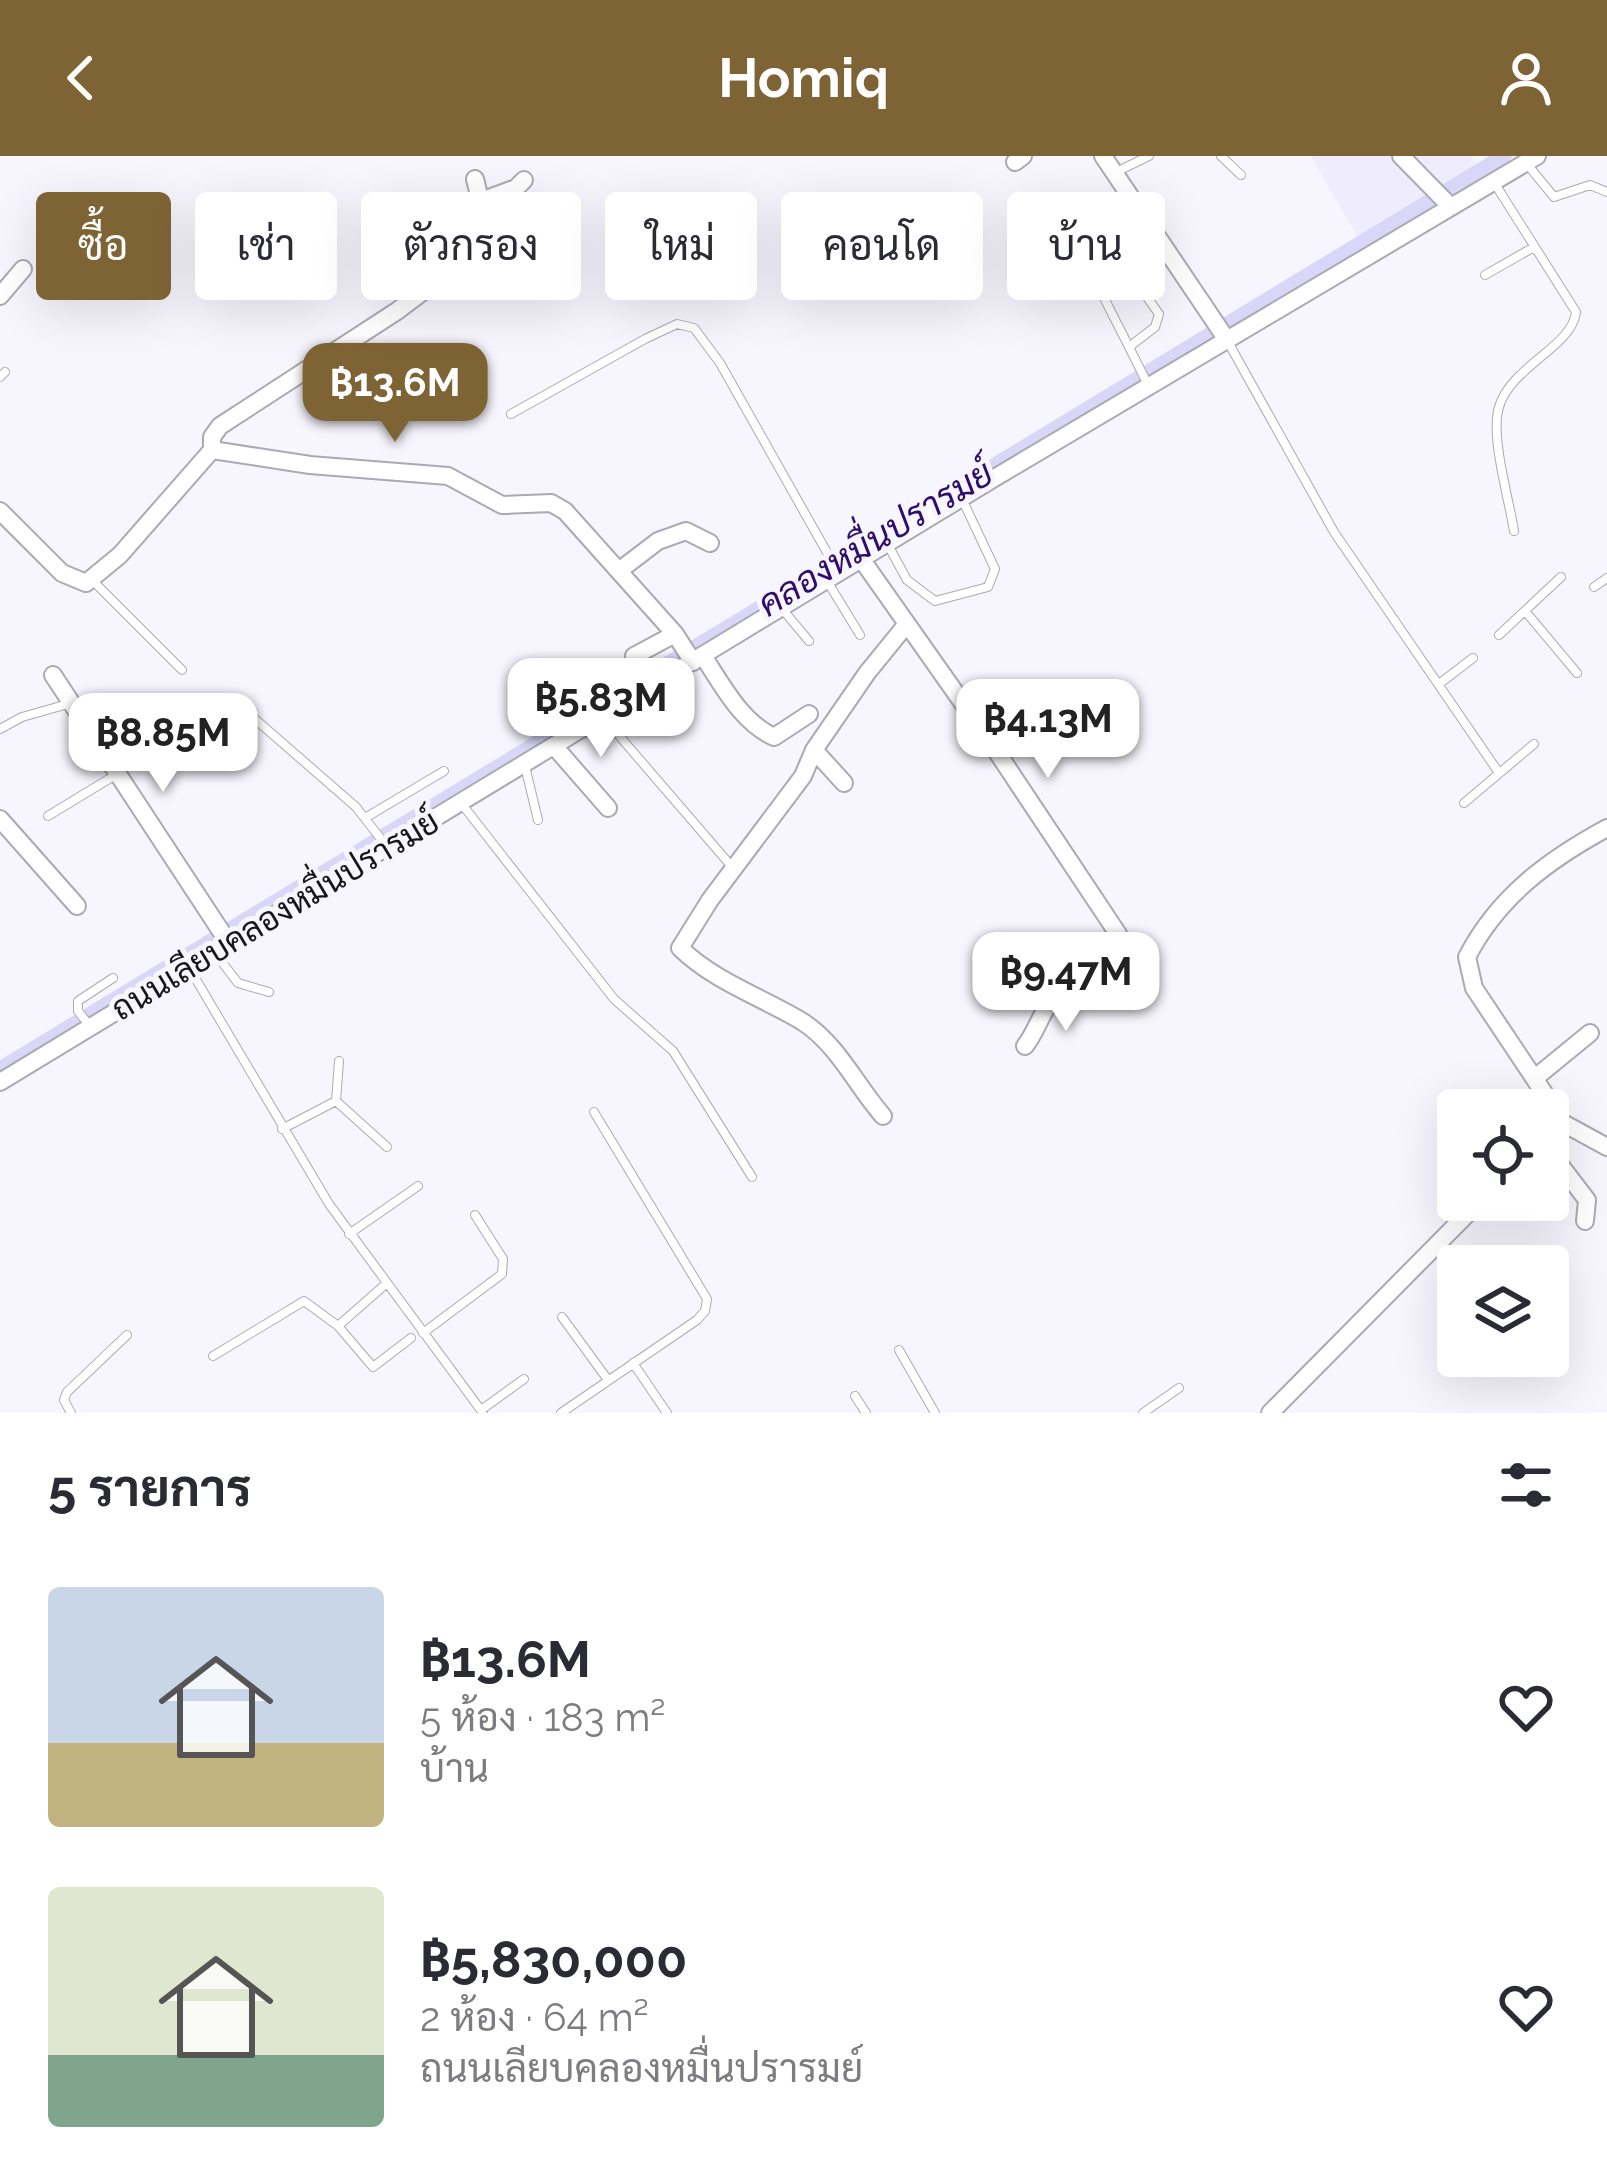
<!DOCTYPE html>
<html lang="th">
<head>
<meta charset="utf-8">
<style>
	:root { --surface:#fff; --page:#f2f2f3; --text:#2b2b33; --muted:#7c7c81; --accent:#7e6335 }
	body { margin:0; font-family:Raleway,Sarabun,sans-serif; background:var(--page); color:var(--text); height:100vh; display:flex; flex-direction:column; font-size:45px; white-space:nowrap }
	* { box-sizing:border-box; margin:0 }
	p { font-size:39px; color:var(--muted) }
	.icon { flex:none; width:66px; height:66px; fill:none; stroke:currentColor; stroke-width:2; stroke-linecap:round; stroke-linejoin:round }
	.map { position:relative; height:1257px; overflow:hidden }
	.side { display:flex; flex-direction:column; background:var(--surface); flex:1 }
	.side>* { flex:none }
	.guide { position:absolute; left:36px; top:36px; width:1536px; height:108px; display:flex; gap:24px }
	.tools { position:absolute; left:1437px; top:933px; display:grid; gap:24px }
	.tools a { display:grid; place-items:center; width:132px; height:132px; border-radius:12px; background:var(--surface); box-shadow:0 12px 48px #0002; font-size:60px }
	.price { position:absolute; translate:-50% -102px; padding:0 27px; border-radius:24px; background:#fff; color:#222; font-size:39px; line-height:78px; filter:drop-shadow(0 3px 6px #0008) }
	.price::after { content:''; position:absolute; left:50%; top:72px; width:36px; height:27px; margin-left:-18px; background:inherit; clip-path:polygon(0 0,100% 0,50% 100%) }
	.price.on { background:var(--accent); color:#fff }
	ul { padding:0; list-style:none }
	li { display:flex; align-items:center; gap:36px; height:300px; padding:0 48px }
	li span { display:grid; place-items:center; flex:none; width:336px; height:240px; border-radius:12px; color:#555 }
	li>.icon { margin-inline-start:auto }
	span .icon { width:144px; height:144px; fill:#fffc; stroke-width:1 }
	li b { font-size:51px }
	h2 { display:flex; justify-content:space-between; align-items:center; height:144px; padding:0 48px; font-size:51px }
	.chip { padding:0 42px; border-radius:12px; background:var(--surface); box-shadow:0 12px 48px #0002; font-size:42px; line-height:108px }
	.chip.on { background:var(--accent); color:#fff }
	header { display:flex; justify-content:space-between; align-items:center; height:156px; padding:0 48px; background:var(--accent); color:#fff; font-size:54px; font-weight:700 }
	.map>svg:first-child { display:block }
	.built { fill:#eeecfd }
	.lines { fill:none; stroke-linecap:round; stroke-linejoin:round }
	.canal { stroke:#d9d6f8; stroke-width:15 }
	.lane-casing { stroke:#abaab3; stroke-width:10 }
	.street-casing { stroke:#abaab3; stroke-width:20 }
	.lane { stroke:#fff; stroke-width:8 }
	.street { stroke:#fff; stroke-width:16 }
	.labels { text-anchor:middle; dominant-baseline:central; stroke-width:10; stroke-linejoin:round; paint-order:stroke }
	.street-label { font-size:33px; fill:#17171a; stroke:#f7f6fe }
	.water-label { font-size:36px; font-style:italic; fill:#2f0d6c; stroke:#f7f6fe }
</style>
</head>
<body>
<header><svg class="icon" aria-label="back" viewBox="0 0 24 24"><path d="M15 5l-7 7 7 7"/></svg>Homiq<svg class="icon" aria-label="person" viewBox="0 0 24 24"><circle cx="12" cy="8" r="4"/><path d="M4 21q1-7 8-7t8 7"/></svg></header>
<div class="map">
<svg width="1607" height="1257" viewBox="0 0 1607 1257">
	<rect width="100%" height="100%" fill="#f7f6fe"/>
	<path class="built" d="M1311,0h161l5,11 -119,71z"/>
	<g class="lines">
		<path class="canal" d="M0,913l1504,-913"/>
		<defs>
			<path id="lane" d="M1221,0l20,19
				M1527,8l27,33 36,-12 17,7
				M1114,17l35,-17
				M1495,28l81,128c-4,35 -65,54 -77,95 -9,29 10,92 15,124
				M1127,113l32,45 -4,13 -26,20 19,38
				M1485,119l49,-28
				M1098,130l31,61
				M1228,186l106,190 165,241
				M0,221l5,-5
				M511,258l134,-75 32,-15 17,4 26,35 118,209
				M888,389l19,35 28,21 53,-14 7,-18 -33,-70
				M93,425l89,89
				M827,425l33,54
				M1594,431l13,-9
				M783,454l26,31
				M1525,455l52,62
				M1499,479l62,-58
				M1439,528l34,-26
				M603,561l130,151
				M255,563l101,88 32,41
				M0,573l22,-12 46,-13
				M92,575l27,-21
				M525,610l13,54
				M461,647l153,196 59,52 79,126
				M1464,647l70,-59
				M48,660l69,-42
				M365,662l79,-47
				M215,797l23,30 31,9
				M188,810l141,238 154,209
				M89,869l-11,-14v-10l35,-23
				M336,945l3,-40
				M282,973l54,-28 51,46
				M349,1078l69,-48
				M387,1127l-49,43 35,41 38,-29
				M562,1161l46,63
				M423,1177l79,-59 1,-15 -28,-44
				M899,1194l36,63
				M213,1200l91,-55 34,25
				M633,1207l34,50
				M855,1240l11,17
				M481,1254l43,-31
				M71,1257l-7,-13 3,-8 60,-57
				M561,1257l136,-93 8,-9 2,-12 -113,-187
				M1143,1257l36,-25"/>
			<path id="street" d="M1103,0l124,184
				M1401,0l50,51
				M1015,6l8,-6
				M481,45l35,-13 8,-8
				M0,140l23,-27
				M212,294v-13l8,-11 177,-115 84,-63 7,-16 -13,-53
				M0,355l62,62 24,10 34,-28 92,-105 98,15 138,11 54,29 49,-2 14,8 110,123 18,28
				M862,404l131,186 125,188c4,41 -42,40 -64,63 -12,13 -17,34 -29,49
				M620,414l38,-29 28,-10 24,12
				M634,500l41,-22
				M703,500c20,30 38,66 71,81l35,-23
				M543,518l41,54
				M53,519l175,267
				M554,590l54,62
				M814,594l30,33
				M0,663l77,87
				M1535,922l55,-45
				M0,926l996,-605 541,-321
				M883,960c-27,-31 -45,-71 -80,-94 -41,-25 -88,-40 -123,-74l30,-48 93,-124 11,-26 53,-77 39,-48
				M1552,961l55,30
				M1548,972l4,-11 -6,-21 -72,-108 -7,-31c31,-60 81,-97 140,-129
				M1548,993l39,51 -2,21
				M1270,1257l211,-213"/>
		</defs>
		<use href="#lane" class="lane-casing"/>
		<use href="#street" class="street-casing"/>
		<use href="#lane" class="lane"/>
		<use href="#street" class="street"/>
	</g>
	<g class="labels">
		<g class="street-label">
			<text transform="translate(275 759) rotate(-31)">ถนนเลียบคลองหมื่นปรารมย์</text>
		</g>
		<g class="water-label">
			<text transform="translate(875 382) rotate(-31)">คลองหมื่นปรารมย์</text>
		</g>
	</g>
</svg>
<div class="tools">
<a><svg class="icon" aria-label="locate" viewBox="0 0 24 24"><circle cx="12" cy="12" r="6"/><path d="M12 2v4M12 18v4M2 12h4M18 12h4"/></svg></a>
<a><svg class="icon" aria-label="layers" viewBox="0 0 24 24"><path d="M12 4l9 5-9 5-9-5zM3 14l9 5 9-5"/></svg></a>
</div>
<b class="price on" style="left:395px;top:289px">฿13.6M</b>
<b class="price" style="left:601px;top:604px">฿5.83M</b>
<b class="price" style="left:1048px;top:625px">฿4.13M</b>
<b class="price" style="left:163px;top:639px">฿8.85M</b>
<b class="price" style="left:1066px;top:878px">฿9.47M</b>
<div class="guide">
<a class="chip on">ซื้อ</a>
<a class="chip">เช่า</a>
<a class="chip">ตัวกรอง</a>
<a class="chip">ใหม่</a>
<a class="chip">คอนโด</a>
<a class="chip">บ้าน</a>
</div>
</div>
<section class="side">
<h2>5 รายการ<svg class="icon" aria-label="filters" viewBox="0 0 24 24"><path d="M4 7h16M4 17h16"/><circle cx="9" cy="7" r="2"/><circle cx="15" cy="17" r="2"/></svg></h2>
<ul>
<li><span style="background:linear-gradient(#c9d6e8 65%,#c2b280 0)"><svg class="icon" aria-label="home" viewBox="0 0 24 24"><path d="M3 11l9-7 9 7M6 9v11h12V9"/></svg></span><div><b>฿13.6M</b><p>5 ห้อง · 183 m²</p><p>บ้าน</p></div><svg class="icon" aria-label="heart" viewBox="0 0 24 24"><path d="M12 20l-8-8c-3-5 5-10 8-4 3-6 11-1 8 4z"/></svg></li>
<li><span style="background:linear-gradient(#dfe7d0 70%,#7fa58c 0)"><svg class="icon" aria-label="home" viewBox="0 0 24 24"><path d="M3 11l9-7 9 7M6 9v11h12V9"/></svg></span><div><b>฿5,830,000</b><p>2 ห้อง · 64 m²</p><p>ถนนเลียบคลองหมื่นปรารมย์</p></div><svg class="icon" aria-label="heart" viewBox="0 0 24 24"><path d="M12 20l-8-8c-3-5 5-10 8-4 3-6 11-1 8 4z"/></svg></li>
</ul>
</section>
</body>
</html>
